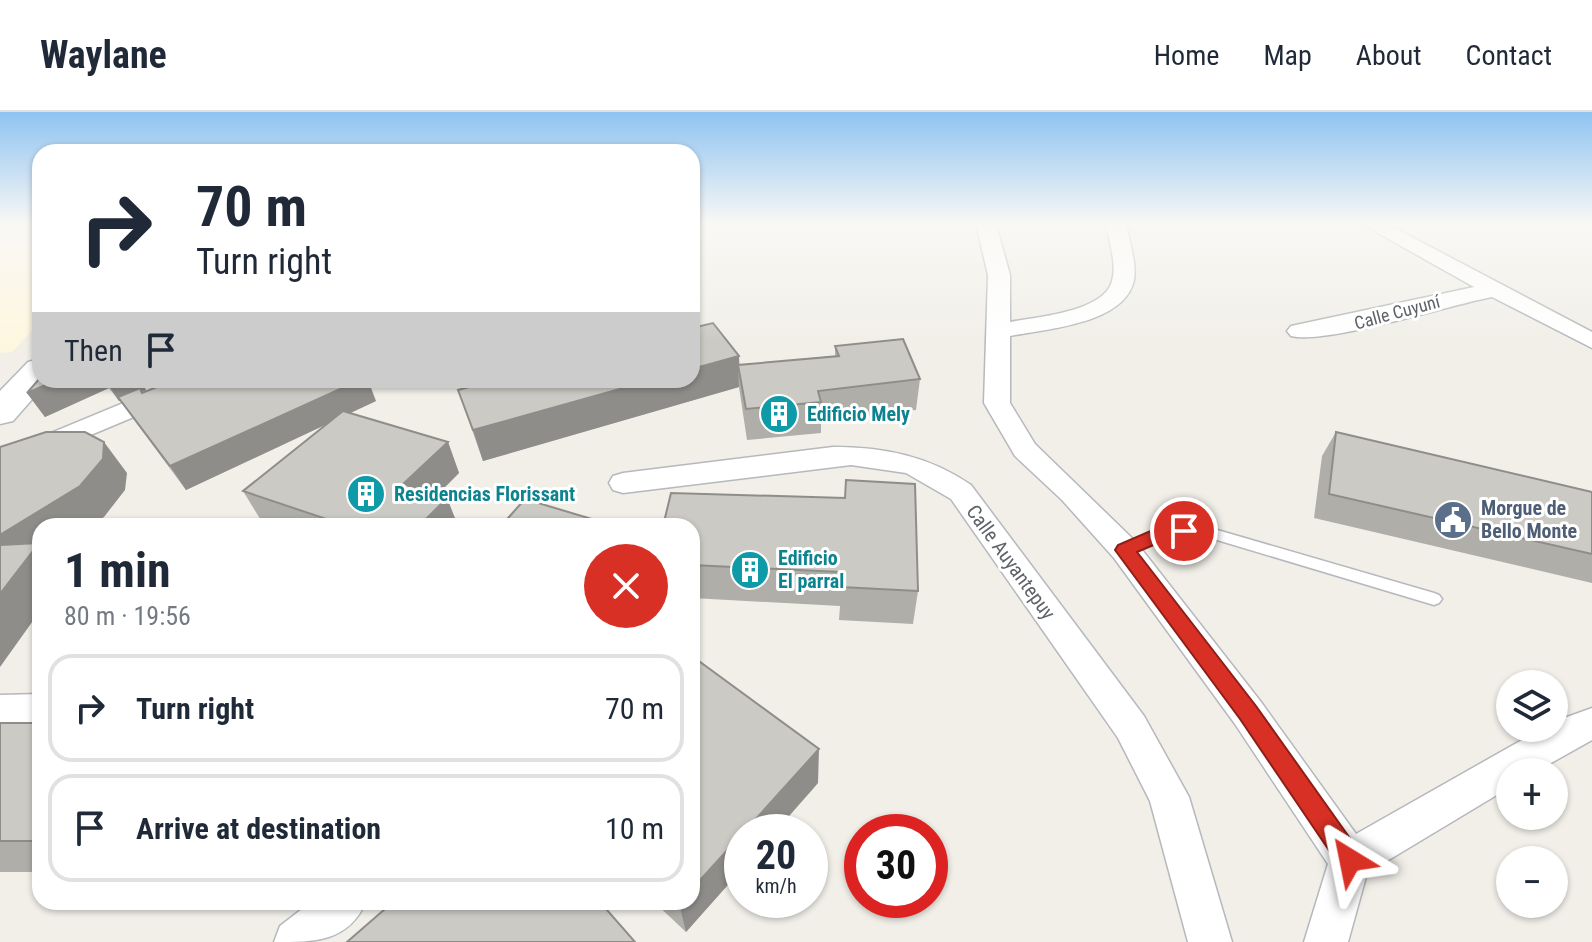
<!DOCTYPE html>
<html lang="en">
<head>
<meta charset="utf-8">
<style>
	:root { --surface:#fff; --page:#f6f6f7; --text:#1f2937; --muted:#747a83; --line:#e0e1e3 }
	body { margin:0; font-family:"Roboto Condensed",sans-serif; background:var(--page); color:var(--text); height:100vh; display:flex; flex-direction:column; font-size:30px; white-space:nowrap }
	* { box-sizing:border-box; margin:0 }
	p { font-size:26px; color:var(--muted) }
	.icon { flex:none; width:44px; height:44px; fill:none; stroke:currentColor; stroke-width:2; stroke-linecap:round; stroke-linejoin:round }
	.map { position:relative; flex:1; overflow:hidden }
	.side { position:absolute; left:32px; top:406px; width:668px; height:392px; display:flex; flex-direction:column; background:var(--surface); border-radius:24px; box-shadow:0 2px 6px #0004 }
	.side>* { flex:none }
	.banner { position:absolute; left:32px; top:32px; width:668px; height:244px; border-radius:24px; box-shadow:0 2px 6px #0004; background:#fff; color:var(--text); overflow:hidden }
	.fabs { position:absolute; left:1496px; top:558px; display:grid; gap:16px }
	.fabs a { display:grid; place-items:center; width:72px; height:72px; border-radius:50%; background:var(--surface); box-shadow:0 2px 6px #0004; font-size:40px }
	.speed { position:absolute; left:724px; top:702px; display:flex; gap:16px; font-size:40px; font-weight:700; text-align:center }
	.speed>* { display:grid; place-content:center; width:104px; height:104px; border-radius:50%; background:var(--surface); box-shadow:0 2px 6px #0004; line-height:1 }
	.speed small { font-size:20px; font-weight:400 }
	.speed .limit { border:12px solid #d22; background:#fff; color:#111 }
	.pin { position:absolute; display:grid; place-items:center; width:68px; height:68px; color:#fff; margin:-34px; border:4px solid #fff; border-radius:50%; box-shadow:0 2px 8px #0007 }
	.me { position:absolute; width:88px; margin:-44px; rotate:325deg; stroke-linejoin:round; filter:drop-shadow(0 0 6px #0008) }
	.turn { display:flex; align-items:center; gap:28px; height:168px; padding:0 32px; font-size:36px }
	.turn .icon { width:104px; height:104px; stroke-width:2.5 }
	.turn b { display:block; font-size:56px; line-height:68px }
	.then { display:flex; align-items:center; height:76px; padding:0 32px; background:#0003; gap:16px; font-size:30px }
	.round { display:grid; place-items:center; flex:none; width:84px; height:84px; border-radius:42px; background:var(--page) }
	.summary { display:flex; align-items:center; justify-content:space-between; height:136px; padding:0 32px }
	h1 { font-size:48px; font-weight:700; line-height:60px }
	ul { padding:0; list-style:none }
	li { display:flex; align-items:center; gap:24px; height:108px; margin:0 16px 12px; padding:0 16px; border:4px solid var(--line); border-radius:24px }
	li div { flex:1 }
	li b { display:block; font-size:30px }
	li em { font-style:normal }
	header { display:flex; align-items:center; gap:48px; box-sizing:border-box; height:112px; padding:0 40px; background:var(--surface); border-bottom:2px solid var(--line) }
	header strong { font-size:38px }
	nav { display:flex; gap:44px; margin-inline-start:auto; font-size:28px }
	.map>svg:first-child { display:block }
	.commercial { fill:#fef7e0 }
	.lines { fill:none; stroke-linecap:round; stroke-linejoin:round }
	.lane-casing { stroke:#b5b8bc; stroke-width:3 }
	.street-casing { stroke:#b5b8bc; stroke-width:3 }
	.secondary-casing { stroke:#b6babf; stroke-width:3 }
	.lane { fill:#fff; fill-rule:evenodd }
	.street { fill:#fff; fill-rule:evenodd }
	.secondary { fill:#fff; fill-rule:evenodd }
	.wall { fill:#afaea9 }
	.shaded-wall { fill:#8f8d8a }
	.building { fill:#cccac5; stroke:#8f8d8a; stroke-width:2 }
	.route { fill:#d93025; stroke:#8d1f18; stroke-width:2 }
	.labels { text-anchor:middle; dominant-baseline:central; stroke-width:6; stroke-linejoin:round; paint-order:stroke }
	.far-street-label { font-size:18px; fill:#5f6368; stroke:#fff }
	.culture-label { font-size:20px; font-weight:bold; fill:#0d838f; stroke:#fff; text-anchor:start }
	.service-label { font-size:20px; font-weight:bold; fill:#4e5e75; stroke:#fff; text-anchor:start }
	.street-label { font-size:20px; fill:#5f6368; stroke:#fff }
</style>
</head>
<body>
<header>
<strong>Waylane</strong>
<nav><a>Home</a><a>Map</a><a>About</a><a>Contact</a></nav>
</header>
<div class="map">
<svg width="1592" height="830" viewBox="0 0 1592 830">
	<rect width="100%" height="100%" fill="#f1efe8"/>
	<path class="commercial" d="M0 112H40V210L12 240 0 241Z"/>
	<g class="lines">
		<g class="lane-casing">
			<path id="lane" d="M1207 415 1434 481 1439 483 1442 487 1439 491 1434 493 1207 425 1161 428 1125 443 1118 438 1120 434 1159 418Z"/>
		</g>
		<g class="street-casing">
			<g id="street">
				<path d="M976 112H996L1010 163V210C1036 205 1104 200 1112 169 1117 152 1109 129 1106 112H1126C1129 129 1137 150 1134 168 1125 212 1046 217 1010 224V291L1035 332 1136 430 1261 590 1356 722 1543 616H1554L1556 609 1592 596V628L1535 660H1510V675L1367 761 1348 830H1304L1328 752 1235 612 1114 446 1062 388 1015 344 984 291 988 163Z"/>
				<path d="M1362 112H1387L1592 220V236L1492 185C1449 193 1326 233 1291 224L1287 219 1291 214 1474 175Z"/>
				<path d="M179 268H213L210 273 0 361V342Z"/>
				<path d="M833 335C884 335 929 344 971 373L1144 604 1189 685 1232 830H1188L1150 689 1118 626 951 387 906 361 851 353 623 381 613 378 609 371 613 364 623 361Z"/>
				<path d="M40 582V612L0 613V583Z"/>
				<path d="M311 790H366C348 830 315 830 274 830L280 814Z"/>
			</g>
		</g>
		<g class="secondary-casing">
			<path id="secondary" d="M40 247V268H49L13 309 0 312V279L28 250Z"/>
		</g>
		<use href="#lane" class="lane"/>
		<use href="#street" class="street"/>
		<use href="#secondary" class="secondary"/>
	</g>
	<g class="wall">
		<path d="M835 234 920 267 916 298 821 310V321L747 328 739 275 483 349 458 278 739 244V253L835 244Z"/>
		<path d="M40 268H141L146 278 142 280 143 281 376 289 350 301 448 330 459 361 437 383 447 386 458 414H272L262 410 243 379 327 312 186 378 134 308 120 289H119L109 276 45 305 27 281Z"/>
		<path d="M1336 320 1592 380V471L1314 406 1322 344Z"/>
		<path d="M692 414 918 479 913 512 839 508 840 494 692 486Z"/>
		<rect x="0" y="611" width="40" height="149"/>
		<path d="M818 671 686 820 654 790H692Z"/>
	</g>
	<g class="shaded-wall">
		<path d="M739 244 740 266 738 253 739 275 483 349 473 318 652 268H692V257Z"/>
		<path d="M57 268H104L109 276 45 305 27 281Z"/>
		<path d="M105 268H141L146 278 142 280 155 299 142 280 119 289Z"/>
		<path d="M360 268H368L376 289 186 378 170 354Z"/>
		<path d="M104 330 127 361 125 378 104 405 90 414H40V499L0 555V423Z"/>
		<path d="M448 330 459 361 416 404 403 372Z"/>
		<path d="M447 386 458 414H419Z"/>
		<path d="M819 637 818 671 775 720H744Z"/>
		<path d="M742 722V757L686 820 679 791 692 790V777Z"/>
	</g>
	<g class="building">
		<path d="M713 211 739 244 692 257V216Z"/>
		<path d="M903 227 920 267 818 279 821 290 746 297 738 253 839 244 835 234Z"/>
		<path d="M40 266V268H57L27 281Z"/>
		<path d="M174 268H360L170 354 118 285 140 276 142 281Z"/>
		<path d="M495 268H652L473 318 458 278Z"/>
		<path d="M343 299 448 330 403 372 447 386 419 414H347L243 379Z"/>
		<path d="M46 320H85L104 330 103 347 80 374 0 423V335Z"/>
		<path d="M1336 320 1592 380V442L1329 382Z"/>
		<path d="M846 368 915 372 918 479 841 475V460L692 453V414H663L671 381 845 386Z"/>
		<path d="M525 387 615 414H501Z"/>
		<path d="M39 431 0 482V433Z"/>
		<path d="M692 544 819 637 744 720H742V722L692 777Z"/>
		<rect x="0" y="611" width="40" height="118"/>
		<path d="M393 790H600L635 830H347Z"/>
	</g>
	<linearGradient id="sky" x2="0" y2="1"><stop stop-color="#8fc3f1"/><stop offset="0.49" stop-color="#f9f8f5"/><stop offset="1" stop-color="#f9f8f5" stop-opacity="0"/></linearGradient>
	<rect width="1592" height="228" fill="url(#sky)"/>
	<path class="route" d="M1184 412 1193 419 1190 423 1163 429 1137 440 1256 594 1359 739 1363 748 1359 756 1350 760 1341 756 1240 607 1115 438 1118 433 1153 418Z"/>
	<defs>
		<g id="building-disc" transform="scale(2)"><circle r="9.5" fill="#0f9aa8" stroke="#fff"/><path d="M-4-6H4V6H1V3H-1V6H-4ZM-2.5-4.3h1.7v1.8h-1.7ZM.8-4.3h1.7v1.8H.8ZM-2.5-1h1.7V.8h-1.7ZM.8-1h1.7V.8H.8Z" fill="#fff"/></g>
		<g id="civic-disc" transform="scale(2)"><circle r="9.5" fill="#5c6f8a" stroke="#fff"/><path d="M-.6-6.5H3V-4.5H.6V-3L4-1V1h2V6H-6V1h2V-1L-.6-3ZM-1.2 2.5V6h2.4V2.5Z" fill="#fff"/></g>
	</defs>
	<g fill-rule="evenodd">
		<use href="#building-disc" x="779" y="302"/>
		<use href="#building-disc" x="366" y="382"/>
		<use href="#civic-disc" x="1453" y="408"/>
		<use href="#building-disc" x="750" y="458"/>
	</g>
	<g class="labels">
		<g class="far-street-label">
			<text transform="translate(1397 200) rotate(-15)">Calle Cuyuní</text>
		</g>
		<g class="culture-label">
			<text x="807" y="302">Edificio Mely</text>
			<text x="394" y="382">Residencias Florissant</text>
			<text x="778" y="446">Edificio<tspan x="778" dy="23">El parral</tspan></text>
		</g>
		<g class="service-label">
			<text x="1481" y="396">Morgue de<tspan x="1481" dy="23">Bello Monte</tspan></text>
		</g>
		<g class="street-label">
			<text transform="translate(1011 450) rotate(54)">Calle Auyantepuy</text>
		</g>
	</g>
</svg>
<div class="fabs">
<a><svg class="icon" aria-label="layers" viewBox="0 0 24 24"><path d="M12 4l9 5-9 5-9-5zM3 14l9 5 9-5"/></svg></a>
<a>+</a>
<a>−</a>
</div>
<div class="speed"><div>20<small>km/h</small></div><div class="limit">30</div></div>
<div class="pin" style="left:1184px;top:419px;background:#d93025"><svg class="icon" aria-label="arrive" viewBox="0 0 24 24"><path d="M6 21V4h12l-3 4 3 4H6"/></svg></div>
<svg class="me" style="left:1350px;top:748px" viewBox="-20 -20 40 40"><path d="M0-17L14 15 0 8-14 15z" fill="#d93025" stroke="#fff" stroke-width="4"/></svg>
<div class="banner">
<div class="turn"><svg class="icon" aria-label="right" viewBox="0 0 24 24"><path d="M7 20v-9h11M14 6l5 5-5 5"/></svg><div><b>70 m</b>Turn right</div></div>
<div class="then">Then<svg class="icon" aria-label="arrive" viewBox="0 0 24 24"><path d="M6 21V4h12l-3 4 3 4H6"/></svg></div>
</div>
<section class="side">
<div class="summary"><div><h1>1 min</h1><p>80 m · 19:56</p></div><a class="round" style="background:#d93025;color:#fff"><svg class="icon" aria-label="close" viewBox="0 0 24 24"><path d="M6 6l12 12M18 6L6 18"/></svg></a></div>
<ul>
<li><svg class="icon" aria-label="right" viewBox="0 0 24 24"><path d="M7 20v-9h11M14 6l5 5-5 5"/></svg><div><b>Turn right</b></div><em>70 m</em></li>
<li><svg class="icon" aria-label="arrive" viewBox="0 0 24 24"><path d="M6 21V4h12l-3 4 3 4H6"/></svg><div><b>Arrive at destination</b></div><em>10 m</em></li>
</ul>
</section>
</div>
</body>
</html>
